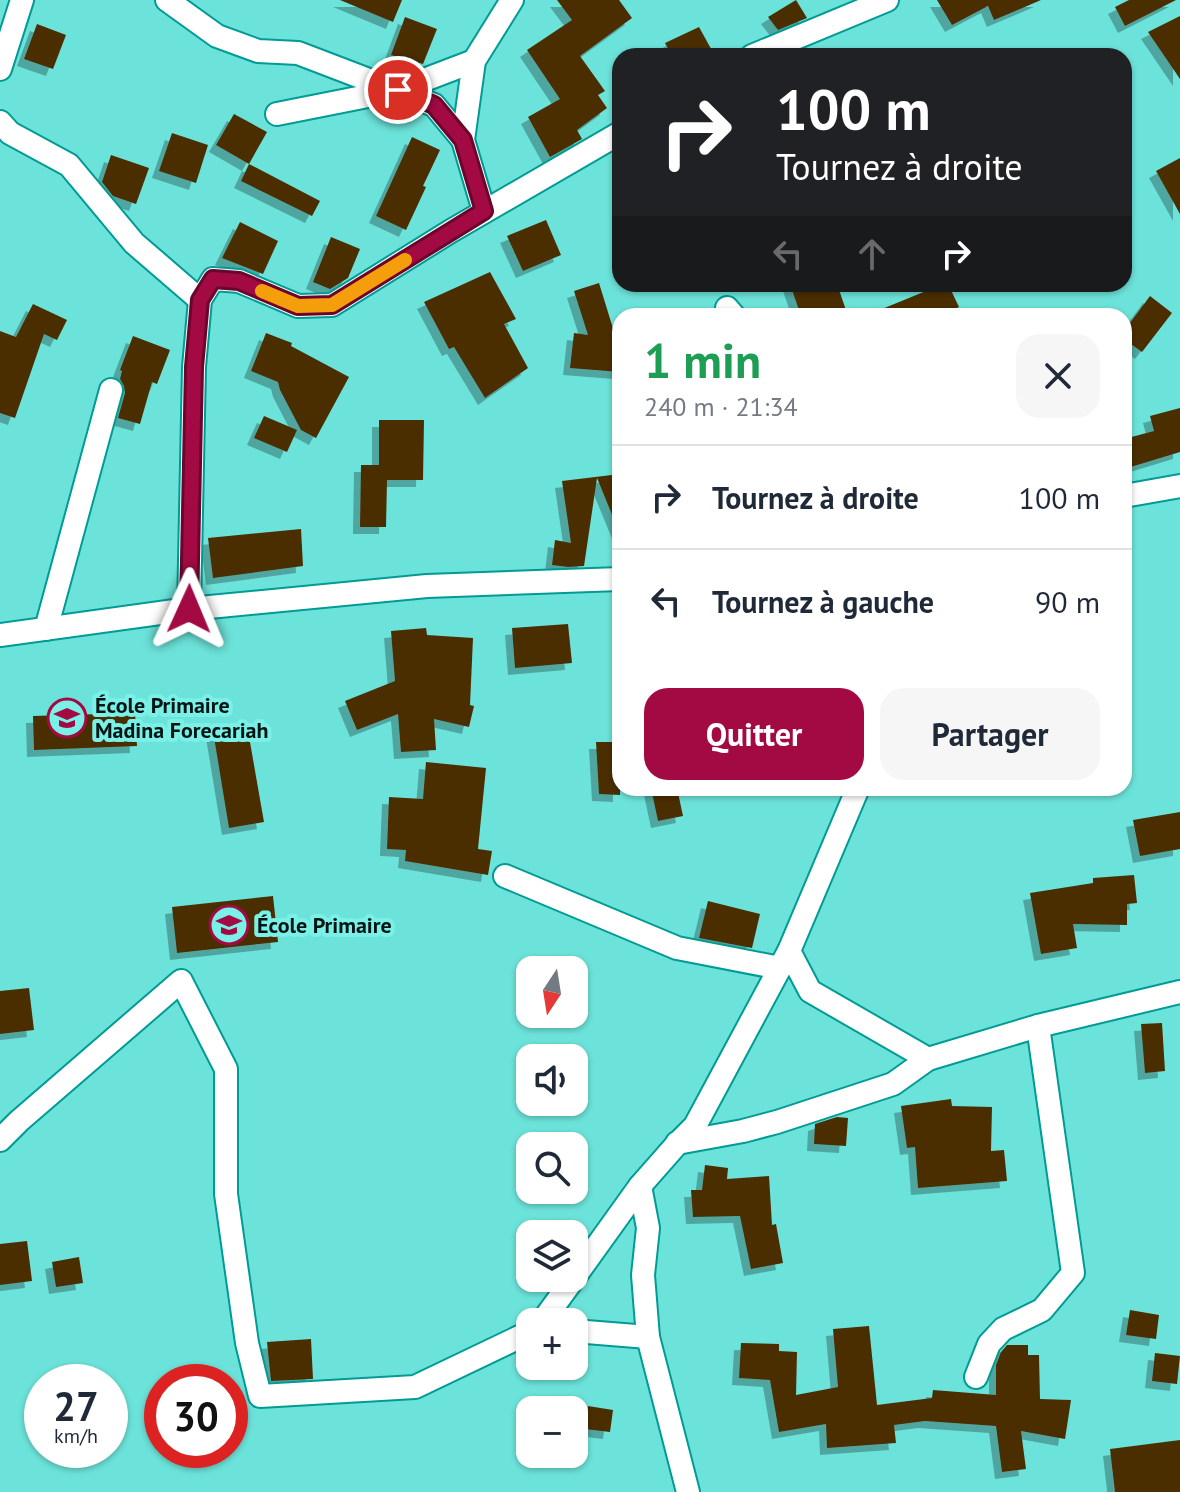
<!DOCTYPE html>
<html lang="fr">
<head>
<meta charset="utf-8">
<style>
	:root { --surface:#fff; --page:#f6f6f7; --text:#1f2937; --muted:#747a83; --line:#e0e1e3; --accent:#a30a44 }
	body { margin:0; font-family:"PT Sans",sans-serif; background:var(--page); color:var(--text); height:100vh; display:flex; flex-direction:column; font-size:30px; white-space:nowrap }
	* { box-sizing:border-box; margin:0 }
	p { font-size:26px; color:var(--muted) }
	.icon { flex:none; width:44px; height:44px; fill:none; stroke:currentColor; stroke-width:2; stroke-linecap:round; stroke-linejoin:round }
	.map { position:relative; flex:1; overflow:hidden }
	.details { position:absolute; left:612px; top:308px; width:520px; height:488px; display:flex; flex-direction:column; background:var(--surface); border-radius:24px; box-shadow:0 2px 6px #0004 }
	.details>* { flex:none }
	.guide { position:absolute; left:612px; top:48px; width:520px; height:244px; border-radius:24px; box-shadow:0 2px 6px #0004; background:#202124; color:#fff; overflow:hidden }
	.needle { width:52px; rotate:192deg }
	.buttons { position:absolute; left:516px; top:956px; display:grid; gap:16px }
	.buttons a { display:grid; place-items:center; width:72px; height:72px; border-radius:16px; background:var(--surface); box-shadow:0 2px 6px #0004; font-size:40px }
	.speed { position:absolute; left:24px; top:1364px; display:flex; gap:16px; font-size:40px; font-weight:700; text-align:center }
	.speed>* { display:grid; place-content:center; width:104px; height:104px; border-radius:50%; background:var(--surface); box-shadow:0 2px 6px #0004; line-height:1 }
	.speed small { font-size:20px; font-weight:400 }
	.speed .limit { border:12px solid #d22; background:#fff; color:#111 }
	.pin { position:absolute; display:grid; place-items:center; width:68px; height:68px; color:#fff; margin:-34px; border:4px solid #fff; border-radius:50%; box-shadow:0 2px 8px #0007 }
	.me { position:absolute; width:88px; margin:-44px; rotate:1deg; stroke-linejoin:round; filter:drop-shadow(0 0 6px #0008) }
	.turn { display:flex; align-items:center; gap:28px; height:168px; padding:0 32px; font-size:36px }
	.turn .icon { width:104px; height:104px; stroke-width:2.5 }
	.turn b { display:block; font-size:56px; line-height:68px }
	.lanes { display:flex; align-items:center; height:76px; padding:0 32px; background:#0003; justify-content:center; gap:40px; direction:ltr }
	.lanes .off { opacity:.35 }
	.round { display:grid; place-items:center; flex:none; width:84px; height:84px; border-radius:24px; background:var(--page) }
	.overview { display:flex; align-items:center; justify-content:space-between; height:136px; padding:0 32px }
	h1 { font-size:48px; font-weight:700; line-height:60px; color:#1e9e55 }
	.action { display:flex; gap:16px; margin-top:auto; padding:16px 32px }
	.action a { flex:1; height:92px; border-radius:24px; background:var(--accent); color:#fff; font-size:32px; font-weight:700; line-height:92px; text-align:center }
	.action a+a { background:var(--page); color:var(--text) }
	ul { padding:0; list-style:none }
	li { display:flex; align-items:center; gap:24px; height:104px; padding:0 32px; border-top:2px solid var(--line) }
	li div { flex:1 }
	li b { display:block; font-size:30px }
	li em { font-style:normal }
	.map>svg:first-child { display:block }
	.building { fill:#4c2e03; filter:url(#shadow) }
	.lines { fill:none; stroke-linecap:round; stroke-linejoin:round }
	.minor-casing { stroke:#009b94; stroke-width:26 }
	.minor { stroke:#fff; stroke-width:22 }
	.route-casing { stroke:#6a062c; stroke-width:20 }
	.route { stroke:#a30a44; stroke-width:14 }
	.slow { stroke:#f59e0b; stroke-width:14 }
	.labels { text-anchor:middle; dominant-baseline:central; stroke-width:8; stroke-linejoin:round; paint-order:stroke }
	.poi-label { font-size:22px; font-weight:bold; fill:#001413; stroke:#7af0e7; text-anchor:start }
</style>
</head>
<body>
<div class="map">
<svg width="1180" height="1492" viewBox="0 0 1180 1492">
	<defs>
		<filter id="shadow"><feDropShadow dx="-7" dy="7" stdDeviation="0" flood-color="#0004"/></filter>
	</defs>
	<rect width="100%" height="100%" fill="#6ce3da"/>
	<g class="building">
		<path d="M340 0H402L393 22Z"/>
		<path d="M557 0H619L632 18 580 56 605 91 598 95 607 108 577 130 582 139 550 157 528 117 560 99 527 50 572 20Z"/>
		<path d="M796 0 807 18 778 30 768 17Z"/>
		<path d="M937 0H1041L994 20 988 6 952 25Z"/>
		<path d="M1129 0H1176L1125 26 1115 7Z"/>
		<path d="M1180 16V79L1148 32Z"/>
		<path d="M405 17 437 29 423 64 391 55Z"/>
		<path d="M37 24 66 35 53 69 24 59Z"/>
		<path d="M699 27 715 56H672L665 43Z"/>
		<path d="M234 114 267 132 249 164 216 145Z"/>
		<path d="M172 133 208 145 196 183 159 171Z"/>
		<path d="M412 137 440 150 423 186 426 187 406 230 376 216Z"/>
		<path d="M111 155 149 168 136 204 113 196 102 182Z"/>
		<path d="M1180 158V214L1156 171Z"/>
		<path d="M249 164 320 201 312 216 241 181Z"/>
		<path d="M546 220 561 255 523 271 507 236Z"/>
		<path d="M240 222 278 241 263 274 222 258Z"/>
		<path d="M331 237 360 249 348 278 330 289 313 282Z"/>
		<path d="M490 272 516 319 504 324 528 368 485 398 454 347 449 349 424 302Z"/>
		<path d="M599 283 620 351V372L570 368 574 333 588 335 574 291Z"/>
		<path d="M790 284H837L848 316H801Z"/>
		<path d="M943 284H948L959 307 940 316H865Z"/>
		<path d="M1150 296 1172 313 1142 352 1124 339V331Z"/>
		<path d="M33 304 67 320 57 340 44 334 15 418 0 413V331L16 337Z"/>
		<path d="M266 333 292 343 291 346 349 377 316 438 301 430 280 390 278 382 251 371Z"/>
		<path d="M133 336 170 350 157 384 152 382 140 424 118 418 125 393 124 386 120 379 122 371 120 370Z"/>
		<path d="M1180 408V452L1124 469V439L1154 431 1150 416Z"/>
		<path d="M264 416 297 430 287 452 254 438Z"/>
		<path d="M379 420H424L423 480H387L386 527H360L361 465H379Z"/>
		<path d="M620 474V534L597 478 584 566 568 567 552 565 555 540 571 543 562 481Z"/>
		<path d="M301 529 303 566 213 578 208 538Z"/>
		<path d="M568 624 572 663 515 668 512 628Z"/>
		<path d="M426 628 427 635 473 638 470 705 474 706 469 727 434 719 436 750 401 752 398 714 357 730 345 701 395 681 391 631Z"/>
		<path d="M135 713 137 746 34 750 33 716Z"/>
		<path d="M247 725 264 822 229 828 213 731Z"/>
		<path d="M596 742H620V795L599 794Z"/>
		<path d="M426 762 486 768 478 849 492 851 488 875 405 861 406 850 387 849 389 797 423 799Z"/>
		<path d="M651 788H677L683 816 658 821Z"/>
		<path d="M1180 812V849L1140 856 1133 820Z"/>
		<path d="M1134 875 1137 903 1127 904V925L1073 924 1077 948 1041 954 1030 893 1093 883V878Z"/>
		<path d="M273 896 278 942 177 953 172 907Z"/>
		<path d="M708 901 760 914 752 948 699 938Z"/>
		<path d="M29 988 34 1030 0 1034V991Z"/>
		<path d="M1162 1023 1165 1071 1145 1073 1141 1024Z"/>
		<path d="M951 1099 952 1106 992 1107 991 1151 1004 1150 1007 1181 918 1188 915 1147 907 1148 901 1106Z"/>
		<path d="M837 1117 848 1118 846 1146 814 1144 815 1124Z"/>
		<path d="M705 1165 728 1168 727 1179 769 1176 772 1225 776 1224 783 1263 751 1269 740 1216 693 1217 691 1190H702Z"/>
		<path d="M27 1241 32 1281 0 1285V1244Z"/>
		<path d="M79 1257 83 1283 56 1287 52 1262Z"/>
		<path d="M1130 1310 1159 1315 1156 1339 1126 1335Z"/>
		<path d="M869 1326 877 1405 932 1398 933 1390 996 1395V1365L1001 1352 1007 1345H1028V1355H1039L1040 1399 1071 1400 1065 1439 1021 1431 1026 1469 1002 1472 996 1426 925 1421 894 1425 896 1443 827 1448 826 1424 779 1432 770 1380 739 1378 741 1343 779 1344V1351L797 1352 796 1395 838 1387 833 1329Z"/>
		<path d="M311 1339 313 1379 271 1381 267 1342Z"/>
		<path d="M1155 1353 1180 1356 1177 1384 1152 1381Z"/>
		<path d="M588 1406 613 1410 610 1432 585 1429Z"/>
		<path d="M1180 1440V1492H1115L1110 1449Z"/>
	</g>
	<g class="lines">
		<g class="minor-casing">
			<g id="minor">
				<path d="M167 0 217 36 258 51 298 53 434 105 463 140"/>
				<path d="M752 56 887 0"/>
				<path d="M0 69 22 0"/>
				<path d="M277 114 398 90 474 61"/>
				<path d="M0 122 10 133 69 165 134 243 200 300"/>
				<path d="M484 211 463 140 474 61 512 0"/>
				<path d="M727 308 734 316"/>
				<path d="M1124 496 1180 486"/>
				<path d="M189 609 194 367 200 300 213 279 239 281 298 306 332 305 451 231 620 133"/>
				<path d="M46 629 111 390"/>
				<path d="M0 635 189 609 427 586 620 579"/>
				<path d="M858 788 789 951 810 991 928 1059 1038 1026 1180 992"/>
				<path d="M505 876 677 948 780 968"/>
				<path d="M0 1140 19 1121 181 981 226 1069V1194L247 1343 260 1396 415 1387 530 1332"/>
				<path d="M677 1143 743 1131 777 1122 893 1084 928 1059"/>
				<path d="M574 1278 640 1186"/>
				<path d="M542 1322 574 1278"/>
				<path d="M574 1331 648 1337"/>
				<path d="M976 1377 989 1344 1003 1329 1042 1310 1073 1273 1038 1026"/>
				<path d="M688 1492 648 1337 643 1275 648 1228 640 1186 677 1144 695 1126 789 951"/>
			</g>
		</g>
		<use href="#minor" class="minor"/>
	</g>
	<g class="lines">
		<g class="route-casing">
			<path id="route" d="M189 609 194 367 200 300 213 279 239 281 298 306 332 305 484 211 463 140 434 105 398 90"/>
		</g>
		<use href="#route" class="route"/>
		<path class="slow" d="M262 291 298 306 332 305 405 260"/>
	</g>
	<defs>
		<g id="school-ring" transform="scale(2)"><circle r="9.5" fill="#7af0e7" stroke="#a30a44" stroke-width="1.5"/><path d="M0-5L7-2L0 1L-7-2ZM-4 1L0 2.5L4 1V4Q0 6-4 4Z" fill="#a30a44"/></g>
	</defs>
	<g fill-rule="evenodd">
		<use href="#school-ring" x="67" y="718"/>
		<use href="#school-ring" x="229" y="925"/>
	</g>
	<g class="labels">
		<g class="poi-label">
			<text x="95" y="705">École Primaire<tspan x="95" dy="25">Madina Forecariah</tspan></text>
			<text x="257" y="925">École Primaire</text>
		</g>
	</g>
</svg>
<div class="buttons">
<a><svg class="needle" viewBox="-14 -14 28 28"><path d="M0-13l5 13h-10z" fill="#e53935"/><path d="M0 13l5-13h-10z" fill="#747a83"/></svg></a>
<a><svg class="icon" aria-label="sound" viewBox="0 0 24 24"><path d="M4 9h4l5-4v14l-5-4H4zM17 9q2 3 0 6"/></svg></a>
<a><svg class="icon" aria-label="search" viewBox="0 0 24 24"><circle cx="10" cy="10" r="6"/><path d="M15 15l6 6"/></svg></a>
<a><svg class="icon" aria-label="layers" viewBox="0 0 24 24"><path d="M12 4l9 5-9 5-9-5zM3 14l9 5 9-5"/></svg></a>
<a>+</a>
<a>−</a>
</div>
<div class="speed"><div>27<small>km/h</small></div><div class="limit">30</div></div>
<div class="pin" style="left:398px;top:90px;background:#d93025"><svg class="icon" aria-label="arrive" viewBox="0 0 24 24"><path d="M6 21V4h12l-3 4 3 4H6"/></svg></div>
<svg class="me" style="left:189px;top:609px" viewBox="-20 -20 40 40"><path d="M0-17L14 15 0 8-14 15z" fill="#a30a44" stroke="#fff" stroke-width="4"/></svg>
<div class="guide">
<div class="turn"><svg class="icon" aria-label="right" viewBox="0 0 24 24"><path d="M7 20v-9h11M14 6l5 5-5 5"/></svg><div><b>100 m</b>Tournez à droite</div></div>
<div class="lanes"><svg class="icon off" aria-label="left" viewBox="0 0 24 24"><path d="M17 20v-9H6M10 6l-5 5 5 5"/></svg><svg class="icon off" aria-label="ahead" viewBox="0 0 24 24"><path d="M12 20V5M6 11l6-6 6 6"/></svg><svg class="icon" aria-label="right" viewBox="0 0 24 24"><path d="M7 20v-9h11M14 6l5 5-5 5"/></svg></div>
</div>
<section class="details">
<div class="overview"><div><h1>1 min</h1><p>240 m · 21:34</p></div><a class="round"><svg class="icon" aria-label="close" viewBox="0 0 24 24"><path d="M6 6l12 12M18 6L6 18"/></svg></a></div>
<ul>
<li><svg class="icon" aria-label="right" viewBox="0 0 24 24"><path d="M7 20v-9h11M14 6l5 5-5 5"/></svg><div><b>Tournez à droite</b></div><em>100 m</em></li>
<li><svg class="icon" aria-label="left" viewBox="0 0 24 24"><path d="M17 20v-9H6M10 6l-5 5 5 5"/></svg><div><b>Tournez à gauche</b></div><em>90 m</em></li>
</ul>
<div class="action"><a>Quitter</a><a>Partager</a></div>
</section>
</div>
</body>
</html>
